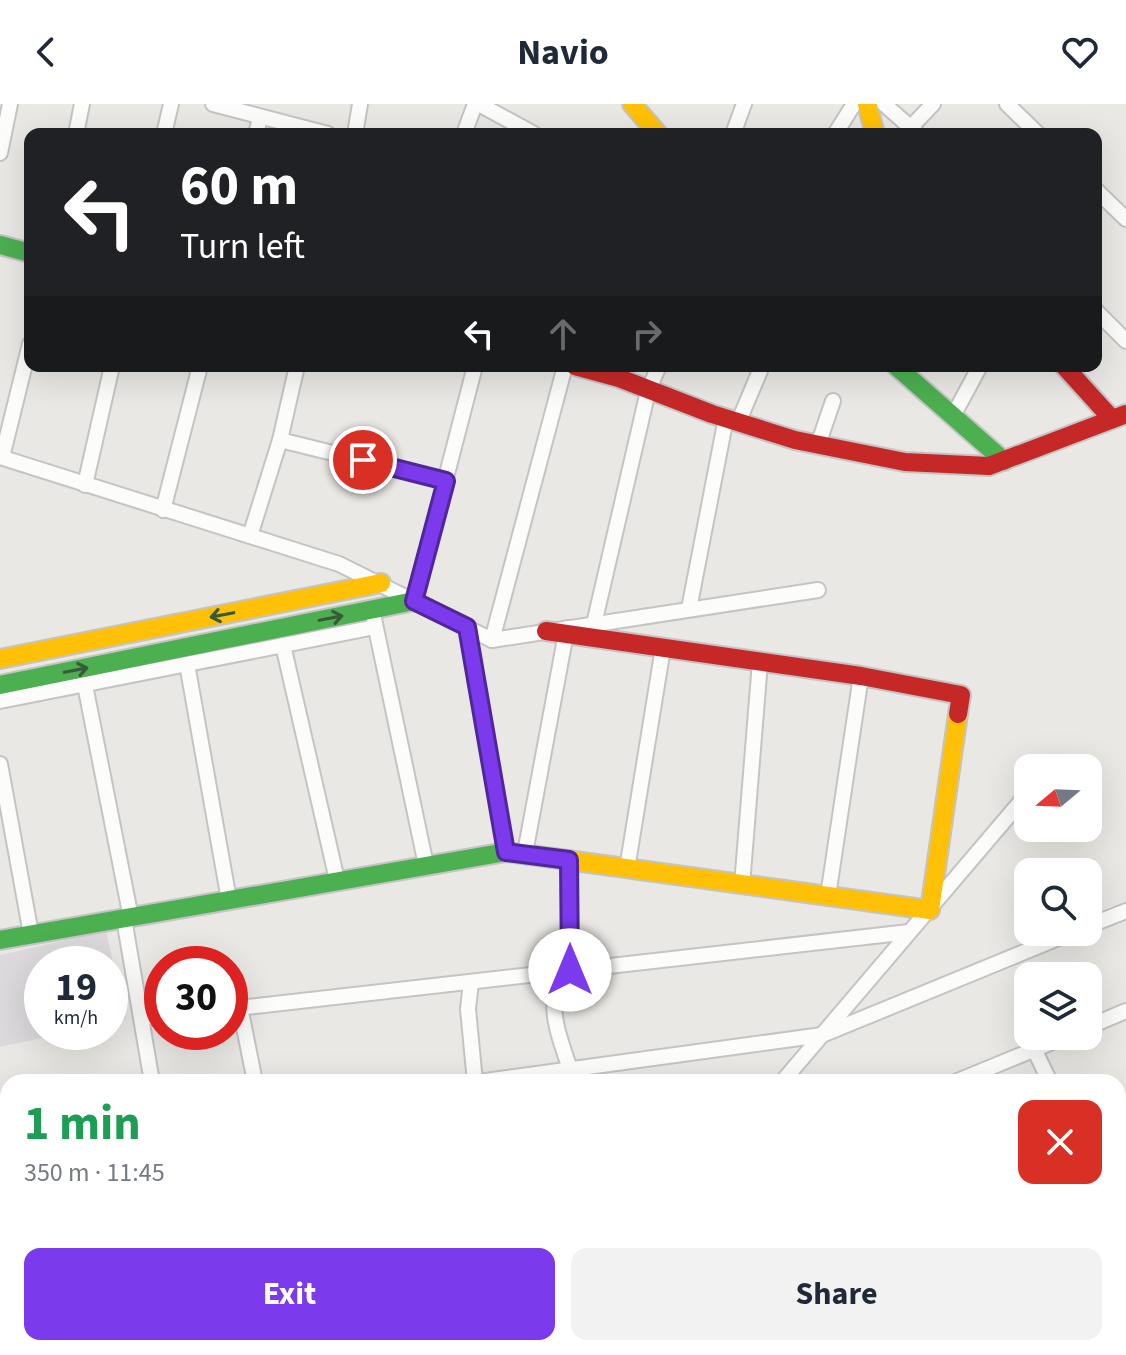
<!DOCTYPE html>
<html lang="en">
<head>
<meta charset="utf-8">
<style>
	:root { --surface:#fff; --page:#f2f2f3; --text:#1f2937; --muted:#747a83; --accent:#7c3aed }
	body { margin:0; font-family:"Source Sans 3",sans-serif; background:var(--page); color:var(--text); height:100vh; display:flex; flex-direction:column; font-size:30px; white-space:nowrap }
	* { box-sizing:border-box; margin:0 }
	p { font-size:26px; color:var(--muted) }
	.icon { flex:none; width:44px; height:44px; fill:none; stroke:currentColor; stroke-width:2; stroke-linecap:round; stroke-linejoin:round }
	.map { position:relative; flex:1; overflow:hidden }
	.drawer { position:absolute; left:0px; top:970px; width:1126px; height:282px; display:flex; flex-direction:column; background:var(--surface); border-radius:24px 24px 0 0; box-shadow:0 8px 32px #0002 }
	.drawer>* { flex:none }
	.guide { position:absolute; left:24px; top:24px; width:1078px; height:244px; border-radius:16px; box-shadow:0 8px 32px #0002; background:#202124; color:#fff; overflow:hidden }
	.needle { width:52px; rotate:251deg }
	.fabs { position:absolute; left:1014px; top:650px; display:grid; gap:16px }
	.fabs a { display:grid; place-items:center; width:88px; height:88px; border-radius:16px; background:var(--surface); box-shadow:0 8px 32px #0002; font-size:40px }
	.speed { position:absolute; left:24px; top:842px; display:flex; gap:16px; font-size:40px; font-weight:700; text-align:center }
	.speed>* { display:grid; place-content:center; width:104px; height:104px; border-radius:50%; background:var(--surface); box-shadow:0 8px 32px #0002; line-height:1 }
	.speed small { font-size:20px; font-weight:400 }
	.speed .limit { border:12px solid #d22; background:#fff; color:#111 }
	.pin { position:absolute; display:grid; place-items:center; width:68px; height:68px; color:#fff; margin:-34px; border:4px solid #fff; border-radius:50%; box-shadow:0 2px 8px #0007 }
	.me { position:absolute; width:88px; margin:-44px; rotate:0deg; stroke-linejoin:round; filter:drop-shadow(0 0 6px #0008) }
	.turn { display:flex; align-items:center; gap:28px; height:168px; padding:0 24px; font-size:36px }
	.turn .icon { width:104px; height:104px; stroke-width:2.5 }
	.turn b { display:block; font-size:56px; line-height:68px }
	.lanes { display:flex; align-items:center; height:76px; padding:0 24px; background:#0003; justify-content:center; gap:40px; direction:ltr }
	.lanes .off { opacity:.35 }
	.round { display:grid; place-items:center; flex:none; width:84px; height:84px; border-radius:16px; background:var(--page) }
	.summary { display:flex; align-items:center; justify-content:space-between; height:136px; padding:0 24px }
	h1 { font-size:48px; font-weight:700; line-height:60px; color:#1e9e55 }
	.primary-button { display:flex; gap:16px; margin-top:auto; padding:16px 24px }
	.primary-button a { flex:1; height:92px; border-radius:16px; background:var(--accent); color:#fff; font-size:32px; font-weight:700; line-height:92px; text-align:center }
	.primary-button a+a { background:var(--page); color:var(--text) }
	header { display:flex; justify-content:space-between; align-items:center; height:104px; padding:0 24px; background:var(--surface); font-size:36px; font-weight:700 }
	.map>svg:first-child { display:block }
	.industrial { fill:#dbd9db }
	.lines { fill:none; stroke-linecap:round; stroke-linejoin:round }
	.street-casing { stroke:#c4c4c4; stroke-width:18 }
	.fast-casing { stroke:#c4c4c4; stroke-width:22 }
	.slow-casing { stroke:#c4c4c4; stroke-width:22 }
	.jam-casing { stroke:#c4c4c4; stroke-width:22 }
	.street { stroke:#fcfcfb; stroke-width:14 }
	.fast { stroke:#4caf50; stroke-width:18 }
	.slow { stroke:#ffc107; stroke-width:18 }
	.jam { stroke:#c62828; stroke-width:18 }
	.oneway { stroke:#385a39 }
	.route-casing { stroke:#51269a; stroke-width:20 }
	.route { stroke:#7c3aed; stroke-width:14 }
</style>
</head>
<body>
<header><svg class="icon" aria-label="back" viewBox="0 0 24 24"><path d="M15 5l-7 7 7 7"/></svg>Navio<svg class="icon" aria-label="heart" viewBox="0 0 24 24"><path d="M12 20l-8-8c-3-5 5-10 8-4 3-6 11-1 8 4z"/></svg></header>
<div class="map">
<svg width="1126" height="1251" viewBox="0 0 1126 1251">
	<rect width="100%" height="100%" fill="#eae8e4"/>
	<path class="industrial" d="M106 827 126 915 110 919V860H42V928H68L0 943V851Z"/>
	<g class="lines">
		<g class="street-casing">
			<g id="street">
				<path d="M213 0 328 30"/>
				<path d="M479 0 534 30"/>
				<path d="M884 0 918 30"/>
				<path d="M1007 0 1038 30"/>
				<path d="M911 23 933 0"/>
				<path d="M76 30 82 0"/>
				<path d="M164 30 171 0"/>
				<path d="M256 30 260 14"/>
				<path d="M355 30 360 0"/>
				<path d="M464 30 475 0"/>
				<path d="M733 30 744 0"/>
				<path d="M835 30 854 0"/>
				<path d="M0 49 10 0"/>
				<path d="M1096 86 1126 115"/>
				<path d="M1096 207 1126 237"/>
				<path d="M953 312 980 262"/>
				<path d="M738 319 762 262"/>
				<path d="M280 336 446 377"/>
				<path d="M818 341 833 297"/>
				<path d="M0 353 339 460 492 536 818 486"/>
				<path d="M2 353 30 240"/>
				<path d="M85 381 112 262"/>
				<path d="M163 406 200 262"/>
				<path d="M250 432 280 336 297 262"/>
				<path d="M414 497 475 262"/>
				<path d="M689 505 726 314"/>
				<path d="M374 515 426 761"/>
				<path d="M594 520 648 287 659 262"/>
				<path d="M467 523 506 748"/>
				<path d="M492 536 565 262"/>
				<path d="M283 541 337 776"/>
				<path d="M187 560 229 796"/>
				<path d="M85 581 131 814"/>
				<path d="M0 597 375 523"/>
				<path d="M0 660 31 830"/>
				<path d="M1049 664 1053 659"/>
				<path d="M525 749 567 524"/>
				<path d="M569 756 570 866C564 875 557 885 555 895 551 914 564 947 570 965"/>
				<path d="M627 765 663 544"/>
				<path d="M742 781 760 558"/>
				<path d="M828 792 861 572"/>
				<path d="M124 815 152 978"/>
				<path d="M1088 822 1126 807"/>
				<path d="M471 878 468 905 475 978"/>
				<path d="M240 903 255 978"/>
				<path d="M230 905 909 828"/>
				<path d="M143 914 162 912"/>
				<path d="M1088 923 1126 907"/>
				<path d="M1034 945 1050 978"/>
				<path d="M478 978 822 931 1073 828"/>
				<path d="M782 978 1028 689"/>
				<path d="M955 978 1067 932"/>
				<path d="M1118 1022 1126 1018"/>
				<path d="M1118 1130 1126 1126"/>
				<path d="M390 1244 417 1251"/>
				<path d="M60 1251 62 1244"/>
				<path d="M166 1251 168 1244"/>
				<path d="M196 1251 198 1244"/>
				<path d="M223 1251 225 1244"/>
				<path d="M501 1251 503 1244"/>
				<path d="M667 1251 669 1244"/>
				<path d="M723 1251 729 1244"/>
				<path d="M1102 1251 1116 1244"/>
			</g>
		</g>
		<g class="fast-casing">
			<g id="fast">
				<path d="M0 141 30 149"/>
				<path d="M896 262 1004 357"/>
				<path d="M0 581 414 497"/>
				<path d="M0 836 506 748 553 754"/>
				<path d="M0 1009 8 1011"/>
				<path d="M871 1244 897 1251"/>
			</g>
		</g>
		<g class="slow-casing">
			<g id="slow">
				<path d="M632 0 658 30"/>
				<path d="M867 0 875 30"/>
				<path d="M0 555 381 479"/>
				<path d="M553 754 930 806 958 610"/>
				<path d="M0 1033 8 1035"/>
				<path d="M773 1244 798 1251"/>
			</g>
		</g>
		<g class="jam-casing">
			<g id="jam">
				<path d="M575 262 619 274 712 310 795 336 905 358 989 362 1126 310"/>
				<path d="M1064 262 1112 315"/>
				<path d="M546 527 861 572 961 591 958 610"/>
			</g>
		</g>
		<use href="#street" class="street"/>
		<use href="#fast" class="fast"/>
		<use href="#slow" class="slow"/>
		<use href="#jam" class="jam"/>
	</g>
	<defs><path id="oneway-shaft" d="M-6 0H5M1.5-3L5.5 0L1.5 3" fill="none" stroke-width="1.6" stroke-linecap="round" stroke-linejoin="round" transform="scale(2)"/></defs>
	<g class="oneway">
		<use href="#oneway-shaft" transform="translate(222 511) rotate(169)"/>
		<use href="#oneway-shaft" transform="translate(331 514) rotate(-11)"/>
		<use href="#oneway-shaft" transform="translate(76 566) rotate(-11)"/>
	</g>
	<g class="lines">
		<g class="route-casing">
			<path id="route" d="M363 356 446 377 414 497 467 523 506 748 569 756 570 866"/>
		</g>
		<use href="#route" class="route"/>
	</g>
</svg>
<div class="fabs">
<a><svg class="needle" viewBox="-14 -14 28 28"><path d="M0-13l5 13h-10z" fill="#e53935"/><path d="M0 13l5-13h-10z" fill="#747a83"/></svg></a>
<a><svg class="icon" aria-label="search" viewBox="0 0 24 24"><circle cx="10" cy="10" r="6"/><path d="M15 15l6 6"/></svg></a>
<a><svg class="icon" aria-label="layers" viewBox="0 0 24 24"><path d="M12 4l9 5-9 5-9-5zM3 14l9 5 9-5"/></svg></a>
</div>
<div class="speed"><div>19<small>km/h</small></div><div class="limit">30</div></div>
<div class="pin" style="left:363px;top:356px;background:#d93025"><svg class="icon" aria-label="arrive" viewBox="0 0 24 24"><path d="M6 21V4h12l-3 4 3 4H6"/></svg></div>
<svg class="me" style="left:570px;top:866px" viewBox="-20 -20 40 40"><circle r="19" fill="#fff"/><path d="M0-13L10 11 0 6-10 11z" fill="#7c3aed"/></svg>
<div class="guide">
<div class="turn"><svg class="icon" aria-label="left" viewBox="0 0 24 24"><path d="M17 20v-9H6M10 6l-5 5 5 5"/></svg><div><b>60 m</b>Turn left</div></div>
<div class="lanes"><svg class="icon" aria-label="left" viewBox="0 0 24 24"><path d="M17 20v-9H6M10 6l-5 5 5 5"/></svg><svg class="icon off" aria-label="ahead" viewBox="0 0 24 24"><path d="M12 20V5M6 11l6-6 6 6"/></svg><svg class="icon off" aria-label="right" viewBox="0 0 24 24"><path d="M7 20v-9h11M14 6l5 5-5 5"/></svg></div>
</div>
<section class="drawer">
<div class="summary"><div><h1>1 min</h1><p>350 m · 11:45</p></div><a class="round" style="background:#d93025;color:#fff"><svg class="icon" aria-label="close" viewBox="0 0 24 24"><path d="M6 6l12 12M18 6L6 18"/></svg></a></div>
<div class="primary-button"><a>Exit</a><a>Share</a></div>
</section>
</div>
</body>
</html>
